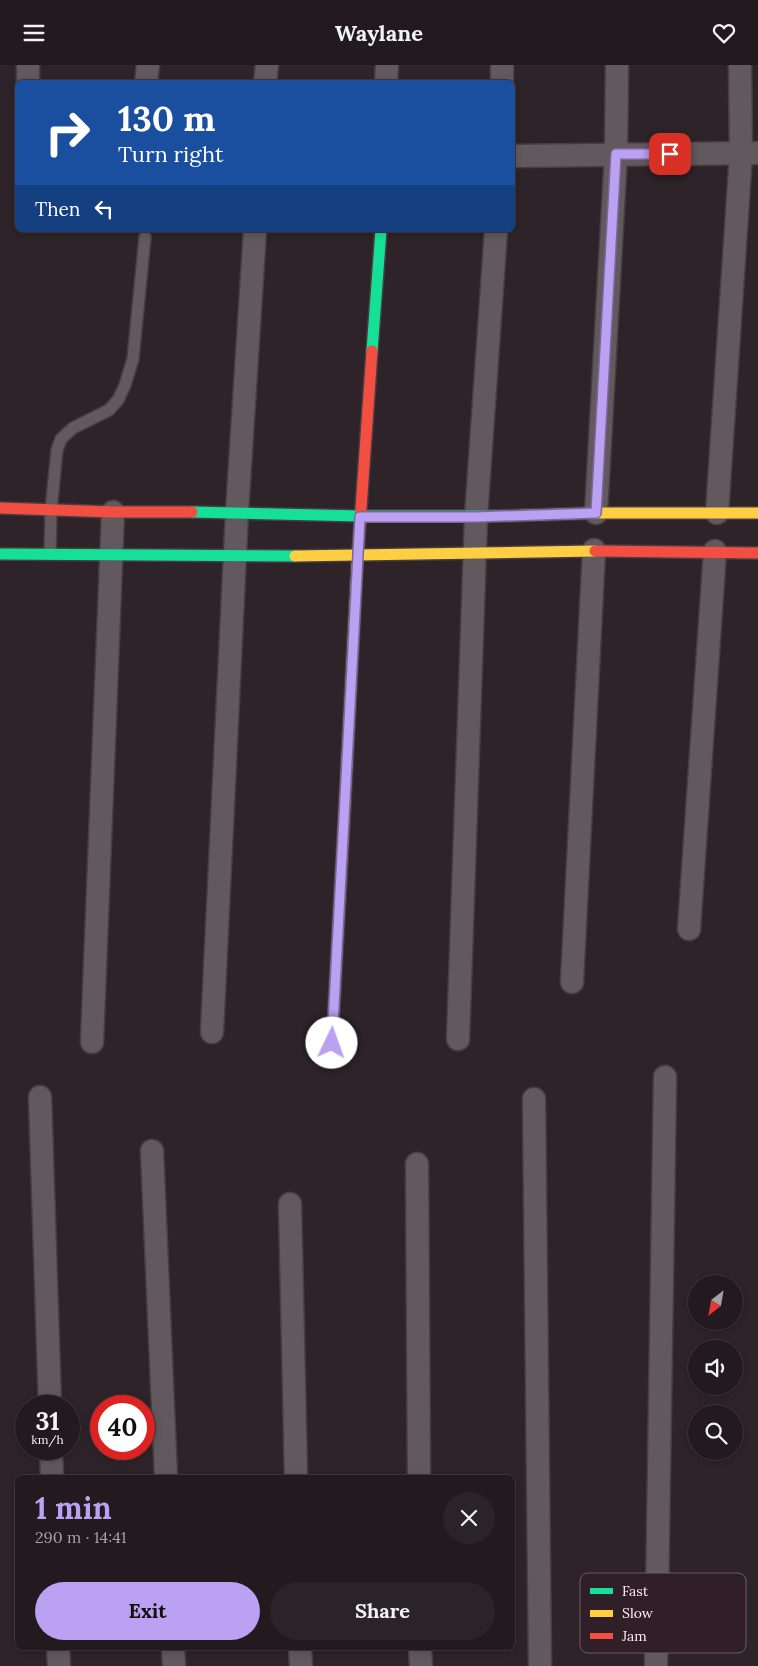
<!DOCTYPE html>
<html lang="en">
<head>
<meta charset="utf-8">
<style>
	:root { --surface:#221a1e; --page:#2a2327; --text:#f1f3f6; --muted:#a2a1a4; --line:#3f383c; --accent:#bca0f2 }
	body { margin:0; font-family:Lora,serif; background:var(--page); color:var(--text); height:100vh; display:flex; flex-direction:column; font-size:19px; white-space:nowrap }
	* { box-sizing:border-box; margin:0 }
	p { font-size:16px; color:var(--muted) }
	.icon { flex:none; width:28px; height:28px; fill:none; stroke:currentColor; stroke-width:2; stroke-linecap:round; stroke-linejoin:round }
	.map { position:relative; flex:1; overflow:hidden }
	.side { position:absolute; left:15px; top:1410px; width:500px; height:175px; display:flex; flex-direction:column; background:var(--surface); border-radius:8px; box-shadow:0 2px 8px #0003,0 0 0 1px var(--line) }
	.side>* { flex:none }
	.guide { position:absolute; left:15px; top:15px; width:500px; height:152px; border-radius:8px; box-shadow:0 2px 8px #0003,0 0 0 1px var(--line); background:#1a4fa0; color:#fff; overflow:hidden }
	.needle { width:32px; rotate:211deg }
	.controls { position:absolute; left:688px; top:1210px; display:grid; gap:10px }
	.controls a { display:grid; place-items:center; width:55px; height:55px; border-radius:50%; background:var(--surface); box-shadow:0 2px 8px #0003,0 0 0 1px var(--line); font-size:25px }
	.speed { position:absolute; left:15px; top:1330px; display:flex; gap:10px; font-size:25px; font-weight:700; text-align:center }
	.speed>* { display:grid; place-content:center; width:65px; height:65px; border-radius:50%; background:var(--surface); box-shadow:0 2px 8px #0003,0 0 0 1px var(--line); line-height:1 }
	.speed small { font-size:12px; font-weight:400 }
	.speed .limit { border:8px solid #d22; background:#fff; color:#111 }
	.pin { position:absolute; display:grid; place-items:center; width:42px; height:42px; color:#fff; margin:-21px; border-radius:10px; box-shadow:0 2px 8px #0006 }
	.me { position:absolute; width:55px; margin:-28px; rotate:3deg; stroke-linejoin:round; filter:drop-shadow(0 0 4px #0008) }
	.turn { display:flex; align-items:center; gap:18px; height:105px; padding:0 20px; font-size:22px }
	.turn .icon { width:65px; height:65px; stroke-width:2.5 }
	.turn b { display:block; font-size:35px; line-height:42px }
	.then { display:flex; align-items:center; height:48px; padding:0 20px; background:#0003; gap:10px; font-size:19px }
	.round { display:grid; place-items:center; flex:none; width:52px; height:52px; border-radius:26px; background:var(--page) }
	.head { display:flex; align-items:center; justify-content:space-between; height:85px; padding:0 20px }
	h1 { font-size:30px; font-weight:700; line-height:38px; color:var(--accent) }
	.button { display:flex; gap:10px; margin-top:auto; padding:10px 20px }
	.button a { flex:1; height:58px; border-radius:30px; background:var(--accent); color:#111; font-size:20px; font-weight:700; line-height:58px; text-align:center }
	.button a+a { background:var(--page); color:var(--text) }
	header { display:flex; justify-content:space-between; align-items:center; height:65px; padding:0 20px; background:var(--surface); font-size:22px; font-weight:700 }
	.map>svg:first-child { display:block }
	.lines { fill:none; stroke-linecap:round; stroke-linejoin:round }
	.lane-casing { stroke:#473e42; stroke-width:14 }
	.street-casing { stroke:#473e42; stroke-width:25 }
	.fast-casing { stroke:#473e42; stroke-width:14 }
	.slow-casing { stroke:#473e42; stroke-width:14 }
	.jam-casing { stroke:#473e42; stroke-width:14 }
	.lane { stroke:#61595d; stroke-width:11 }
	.street { stroke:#61595d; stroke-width:22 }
	.fast { stroke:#16e098; stroke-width:11 }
	.slow { stroke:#ffcf43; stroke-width:11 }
	.jam { stroke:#f24e42; stroke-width:11 }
	.route-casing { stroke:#7a689d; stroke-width:12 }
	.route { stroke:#bca0f2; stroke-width:9 }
	.key { fill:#311f27; stroke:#6e5d64; stroke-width:1 }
	.key-label { font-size:14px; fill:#fbedf3 }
</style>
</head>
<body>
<header><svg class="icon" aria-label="menu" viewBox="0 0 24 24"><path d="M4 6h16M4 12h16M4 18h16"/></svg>Waylane<svg class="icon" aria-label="heart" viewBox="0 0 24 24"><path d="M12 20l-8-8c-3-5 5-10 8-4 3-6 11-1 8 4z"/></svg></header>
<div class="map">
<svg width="758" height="1601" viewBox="0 0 758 1601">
	<rect width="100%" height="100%" fill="#2d2328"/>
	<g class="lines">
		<g class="lane-casing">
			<path id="lane" d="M50 489 51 445 57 385 61 374 73 363 109 345 118 335 125 320 133 294 145 172"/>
		</g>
		<g class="street-casing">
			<g id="street">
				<path d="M28 18V0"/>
				<path d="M146 18 148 0"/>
				<path d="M265 18 267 0"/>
				<path d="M386 18 387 0"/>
				<path d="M502 18V0"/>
				<path d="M512 91 758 88"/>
				<path d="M596 448 616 89 617 0"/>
				<path d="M717 448 741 89 740 0"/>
				<path d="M689 864 715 486"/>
				<path d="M572 917 594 485"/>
				<path d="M212 967 237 447 255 165"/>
				<path d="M458 974 476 452 496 165"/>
				<path d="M92 977 113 447"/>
				<path d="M40 1032 50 1341"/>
				<path d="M534 1034 540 1601"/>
				<path d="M152 1086 166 1412"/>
				<path d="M417 1099 419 1412"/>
				<path d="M290 1139 296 1412"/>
				<path d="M51 1384 52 1412"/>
				<path d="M58 1582 59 1601"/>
				<path d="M173 1582 174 1601"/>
				<path d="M300 1582 301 1601"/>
				<path d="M420 1582 421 1601"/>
				<path d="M656 1601 665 1012"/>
			</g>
		</g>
		<g class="fast-casing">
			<g id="fast">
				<path d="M372 286 381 165"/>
				<path d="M192 447 360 451H501"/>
				<path d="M0 489 295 491"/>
			</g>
		</g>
		<g class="slow-casing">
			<g id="slow">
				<path d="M501 451 596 448H758"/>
				<path d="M295 491 595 486"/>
				<path d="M344 756 357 501"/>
			</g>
		</g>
		<g class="jam-casing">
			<g id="jam">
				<path d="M0 443 113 447H192"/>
				<path d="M595 486 758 488"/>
				<path d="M357 501 372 286"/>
				<path d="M332 978 344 756"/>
			</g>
		</g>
		<use href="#lane" class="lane"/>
		<use href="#street" class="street"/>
		<use href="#fast" class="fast"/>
		<use href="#slow" class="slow"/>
		<use href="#jam" class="jam"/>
	</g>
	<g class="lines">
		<g class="route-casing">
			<path id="route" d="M332 978 360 452H476L596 448 616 89H670"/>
		</g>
		<use href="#route" class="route"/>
	</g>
	<rect x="580" y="1508" width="166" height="80" rx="8" class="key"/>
	<rect x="590" y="1523" width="23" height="6" fill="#16e098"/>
	<rect x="590" y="1545" width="23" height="7" fill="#ffcf43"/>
	<rect x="590" y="1568" width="23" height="6" fill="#f24e42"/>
	<g class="key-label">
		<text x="622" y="1531">Fast</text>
		<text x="622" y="1553">Slow</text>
		<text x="622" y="1576">Jam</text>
	</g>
</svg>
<div class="controls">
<a><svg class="needle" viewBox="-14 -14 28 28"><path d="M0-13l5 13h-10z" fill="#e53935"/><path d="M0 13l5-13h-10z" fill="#a2a1a4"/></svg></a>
<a><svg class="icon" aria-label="sound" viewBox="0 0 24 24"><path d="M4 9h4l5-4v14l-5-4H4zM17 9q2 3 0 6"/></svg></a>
<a><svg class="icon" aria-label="search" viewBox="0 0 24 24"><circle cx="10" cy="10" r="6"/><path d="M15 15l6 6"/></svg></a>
</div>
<div class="speed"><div>31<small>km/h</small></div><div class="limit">40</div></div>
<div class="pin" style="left:670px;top:89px;background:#d93025"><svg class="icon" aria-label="arrive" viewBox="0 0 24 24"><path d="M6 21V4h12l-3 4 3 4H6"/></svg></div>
<svg class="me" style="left:332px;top:978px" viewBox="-20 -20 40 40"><circle r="19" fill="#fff"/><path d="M0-13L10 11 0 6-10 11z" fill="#bca0f2"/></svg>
<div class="guide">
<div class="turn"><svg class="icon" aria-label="right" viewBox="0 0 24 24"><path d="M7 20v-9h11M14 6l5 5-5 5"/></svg><div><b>130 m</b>Turn right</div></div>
<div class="then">Then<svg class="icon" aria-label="left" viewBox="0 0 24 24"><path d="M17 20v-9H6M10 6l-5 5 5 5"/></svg></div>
</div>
<section class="side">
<div class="head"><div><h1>1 min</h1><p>290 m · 14:41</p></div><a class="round"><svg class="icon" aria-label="close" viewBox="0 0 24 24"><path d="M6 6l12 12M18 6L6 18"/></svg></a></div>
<div class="button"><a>Exit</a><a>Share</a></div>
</section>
</div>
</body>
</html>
